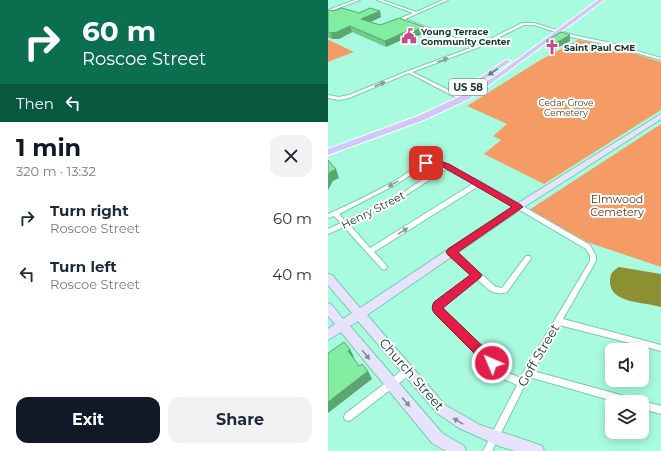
<!DOCTYPE html>
<html lang="en">
<head>
<meta charset="utf-8">
<style>
	:root { --surface:#fff; --page:#f2f2f3; --text:#1f2937; --muted:#747a83; --accent:#111827 }
	body { margin:0; font-family:Montserrat,sans-serif; background:var(--page); color:var(--text); height:100vh; display:flex; flex-direction:column; font-size:15px; white-space:nowrap }
	* { box-sizing:border-box; margin:0 }
	p { font-size:13px; color:var(--muted) }
	.icon { flex:none; width:22px; height:22px; fill:none; stroke:currentColor; stroke-width:2; stroke-linecap:round; stroke-linejoin:round }
	.map { position:relative; flex:1; overflow:hidden }
	.details { display:flex; flex-direction:column; background:var(--surface); width:328px }
	.details>* { flex:none }
	.banner { background:#0b6e4f; color:#fff; overflow:hidden }
	.controls { position:absolute; left:277px; top:343px; display:grid; gap:8px }
	.controls a { display:grid; place-items:center; width:44px; height:44px; border-radius:8px; background:var(--surface); box-shadow:0 2px 10px #0003; font-size:20px }
	.pin { position:absolute; display:grid; place-items:center; width:34px; height:34px; color:#fff; margin:-17px; border-radius:8px; box-shadow:0 2px 6px #0006 }
	.me { position:absolute; width:44px; margin:-22px; rotate:315deg; stroke-linejoin:round; filter:drop-shadow(0 0 3px #0008) }
	.turn { display:flex; align-items:center; gap:14px; height:84px; padding:0 16px; font-size:18px }
	.turn .icon { width:52px; height:52px; stroke-width:2.5 }
	.turn b { display:block; font-size:28px; line-height:34px }
	.then { display:flex; align-items:center; height:38px; padding:0 16px; background:#0003; gap:8px; font-size:15px }
	.round { display:grid; place-items:center; flex:none; width:42px; height:42px; border-radius:12px; background:var(--page) }
	.summary { display:flex; align-items:center; justify-content:space-between; height:68px; padding:0 16px }
	h1 { font-size:24px; font-weight:700; line-height:30px; color:var(--accent) }
	.button { display:flex; gap:8px; margin-top:auto; padding:8px 16px }
	.button a { flex:1; height:46px; border-radius:12px; background:var(--accent); color:#fff; font-size:16px; font-weight:700; line-height:46px; text-align:center }
	.button a+a { background:var(--page); color:var(--text) }
	ul { padding:0; list-style:none }
	li { display:flex; align-items:center; gap:12px; height:56px; padding:0 16px }
	li div { flex:1 }
	li b { display:block; font-size:15px }
	li em { font-style:normal }
	main { display:flex; flex:1; min-height:0 }
	.map>svg:first-child { display:block }
	.green { fill:#f59c66 }
	.water { fill:#8c9032 }
	.lines { fill:none; stroke-linecap:round; stroke-linejoin:round }
	.minor-casing { stroke:#79cab0; stroke-width:2 }
	.secondary-casing { stroke:#79cab0; stroke-width:2 }
	.primary-casing { stroke:#fff; stroke-width:2 }
	.minor { fill:#fff; fill-rule:evenodd }
	.secondary { fill:#e8e3fd; fill-rule:evenodd }
	.primary { fill:#d0c7fb; fill-rule:evenodd }
	.wall { fill:#70cb8a }
	.shaded-wall { fill:#5ba570 }
	.building { fill:#82eca0; stroke:#5ba570 }
	.oneway { fill:#8a9a96 }
	.oneway2 { fill:#697789 }
	.oneway3 { fill:#7e8c94 }
	.route { fill:#e11d48; stroke:#92132f }
	.labels { text-anchor:middle; dominant-baseline:central; stroke-width:4; stroke-linejoin:round; paint-order:stroke }
	.far-poi-label { font-size:9px; font-weight:bold; fill:#14362c; stroke:#fff; text-anchor:start }
	.far-park-label { font-size:9px; fill:#5f361d; stroke:#fff }
	.shield { fill:#fff; stroke:#5a726b; stroke-width:1 }
	.shield-label { font-size:10px; font-weight:bold; fill:#14362c }
	.park-label { font-size:11px; fill:#5f361d; stroke:#fff }
	.street-label { font-size:11px; fill:#14362c; stroke:#fff }
	.near-street-label { font-size:13px; fill:#14362c; stroke:#fff }
</style>
</head>
<body>
<main>
<section class="details">
<div class="banner">
<div class="turn"><svg class="icon" aria-label="right" viewBox="0 0 24 24"><path d="M7 20v-9h11M14 6l5 5-5 5"/></svg><div><b>60 m</b>Roscoe Street</div></div>
<div class="then">Then<svg class="icon" aria-label="left" viewBox="0 0 24 24"><path d="M17 20v-9H6M10 6l-5 5 5 5"/></svg></div>
</div>
<div class="summary"><div><h1>1 min</h1><p>320 m · 13:32</p></div><a class="round"><svg class="icon" aria-label="close" viewBox="0 0 24 24"><path d="M6 6l12 12M18 6L6 18"/></svg></a></div>
<ul>
<li><svg class="icon" aria-label="right" viewBox="0 0 24 24"><path d="M7 20v-9h11M14 6l5 5-5 5"/></svg><div><b>Turn right</b><p>Roscoe Street</p></div><em>60 m</em></li>
<li><svg class="icon" aria-label="left" viewBox="0 0 24 24"><path d="M17 20v-9H6M10 6l-5 5 5 5"/></svg><div><b>Turn left</b><p>Roscoe Street</p></div><em>40 m</em></li>
</ul>
<div class="button"><a>Exit</a><a>Share</a></div>
</section>
<div class="map">
<svg width="333" height="451" viewBox="0 0 333 451">
	<rect width="100%" height="100%" fill="#a9fbe0"/>
	<g class="green">
		<path d="M0 40H1L26 52 0 62Z"/>
		<path d="M250 40 282 46 333 62V110L216 184 156 154 173 140 165 136 179 124 139 106 214 59Z"/>
		<path d="M333 124V267L259 242 201 210Z"/>
	</g>
	<path class="water" d="M291 267 333 274V307C319 302 282 304 282 282 282 274 284 271 291 267Z"/>
	<g class="lines">
		<g class="minor-casing">
			<g id="minor">
				<path d="M27 0H32L0 12V10Z"/>
				<path d="M49 0H54L88 12 115 0H120L77 19 148 46 194 23H206L245 35 283 43 333 58V60L281 45 243 37 206 25H196L149 48 84 72 137 98V100H133L81 73 21 98 11 100 0 98V95L11 97 21 95 80 71 145 47 73 20V18L85 13Z"/>
				<path d="M102 160 120 165 121 166 153 182 262 245 268 256V261L235 319 333 345V351L231 325 205 371 304 398 307 399 308 402H289L201 377 164 451H155L189 385 171 377 106 311 105 305 111 299 144 275 121 254 120 252 121 250H125L168 287 174 288 198 256H202L203 258 202 260 179 292C165 297 159 288 149 279L113 306V308L177 371 192 378 262 261V256L258 249 151 186 46 252 58 265 59 267 58 269 56 270 54 269 16 227 0 234V229L13 223 6 216 0 218V214C23 204 45 193 67 181 79 174 89 164 102 160ZM100 164H102L113 167 76 192 17 221 11 214 67 185ZM118 169 146 183 42 248 21 224 80 194Z"/>
				<path d="M80 367 83 368 84 371 83 374 23 420 20 421 17 420 16 417 17 414 77 368Z"/>
				<path d="M314 401 333 406V414L314 409V402H311Z"/>
			</g>
		</g>
		<g class="secondary-casing">
			<path id="secondary" d="M333 114V119L193 209 39 315 117 405 152 425 209 444 214 446 216 451H187L171 446 131 428 109 413 30 321 22 326 114 433 136 446 138 451H118L104 443 13 332 0 340V329L7 324 0 316V303L4 305 15 319 24 313 0 285V274L4 275 32 308 187 205Z"/>
		</g>
		<g class="primary-casing">
			<g id="primary">
				<path d="M270 0H276L171 78 141 99 96 120 0 155V149L90 116 135 95 167 76Z"/>
				<path d="M178 60 183 61 139 91H135V89Z"/>
			</g>
		</g>
		<use href="#minor" class="minor"/>
		<use href="#secondary" class="secondary"/>
		<use href="#primary" class="primary"/>
	</g>
	<g class="wall">
		<path d="M0 11 31 13 52 11 53 17 42 22 52 25 96 33 81 40 78 38 58 47 24 32 11 39H4L0 38Z"/>
		<path d="M218 41H242L225 50 217 47Z"/>
	</g>
	<g class="shaded-wall">
		<path d="M52 11 53 17 34 26 33 19Z"/>
		<path d="M22 26 24 32 11 39H4L3 33Z"/>
		<path d="M96 27V33L81 40V33Z"/>
		<path d="M77 32 78 38 58 47 57 41Z"/>
		<path d="M242 35V41L225 50 226 44Z"/>
		<path d="M8 169 11 178 5 181 0 190V175L2 172Z"/>
		<path d="M22 349 26 357 23 359 20 351Z"/>
		<path d="M40 371 44 379 0 413V402Z"/>
	</g>
	<g class="building">
		<path d="M14 8 31 13 42 8 52 11 33 19 52 25 71 18 96 27 81 33 77 32 57 41 22 26 9 32 3 33 0 32V11L2 10 6 11Z"/>
		<path d="M233 32 242 35 226 44 218 41Z"/>
		<path d="M0 160 8 169 2 172 0 175Z"/>
		<path d="M16 342 22 349 20 351 31 366 34 364 40 371 0 402V353Z"/>
	</g>
	<defs><path id="oneway-solid" d="M-6-.8H1V-3.2L6.5 0L1 3.2V.8H-6Z"/></defs>
	<g class="oneway">
		<use href="#oneway-solid" transform="translate(115 60) rotate(-20)"/>
		<use href="#oneway-solid" transform="translate(52 84) rotate(-23)"/>
		<use href="#oneway-solid" transform="translate(65 184) rotate(151)"/>
		<use href="#oneway-solid" transform="translate(75 231) rotate(-32)"/>
	</g>
	<use class="oneway2" href="#oneway-solid" transform="translate(165 72) rotate(145)"/>
	<g class="oneway3">
		<use href="#oneway-solid" transform="translate(38 355) rotate(51)"/>
		<use href="#oneway-solid" transform="translate(78 402) rotate(49)"/>
		<use href="#oneway-solid" transform="translate(130 421) rotate(-149)"/>
	</g>
	<path class="route" d="M106 159 121 164 193 205 195 207 130 252 154 275 152 278 115 308 168 359 170 363 168 367 164 369 160 367 108 315C104 311 103 308 106 302L142 275 120 255 118 252 120 249 184 207 115 167 106 164 98 166 94 163 95 162Z"/>
	<defs>
		<g id="civic-bare" transform="scale(1.2)"><path d="M-.6-6.5H3V-4.5H.6V-3L4-1V1h2V6H-6V1h2V-1L-.6-3ZM-1.2 2.5V6h2.4V2.5Z" fill="#c9468b" stroke="#fff" stroke-width="2.5" paint-order="stroke"/></g>
		<g id="church-bare" transform="scale(1.2)"><path d="M-1.2-6h2.4v3.5h3.3v2.4h-3.3V6h-2.4V-.1h-3.3v-2.4h3.3Z" fill="#c9468b" stroke="#fff" stroke-width="2.5" paint-order="stroke"/></g>
	</defs>
	<g fill-rule="evenodd">
		<use href="#civic-bare" x="81" y="36"/>
		<use href="#church-bare" x="224" y="47"/>
	</g>
	<g class="labels">
		<g class="far-poi-label">
			<text x="93" y="31">Young Terrace<tspan x="93" dy="10">Community Center</tspan></text>
			<text x="236" y="47">Saint Paul CME</text>
		</g>
		<g class="far-park-label">
			<text x="238" y="102">Cedar Grove<tspan x="238" dy="10">Cemetery</tspan></text>
		</g>
		<rect class="shield" x="121" y="79" width="38" height="16" rx="3"/>
		<g class="shield-label">
			<text x="140" y="87">US 58</text>
		</g>
		<g class="park-label">
			<text x="289" y="199">Elmwood<tspan x="289" dy="13">Cemetery</tspan></text>
		</g>
		<g class="street-label">
			<text transform="translate(45 210) rotate(-27)">Henry Street</text>
		</g>
		<g class="near-street-label">
			<text transform="translate(210 355) rotate(-60)">Goff Street</text>
			<text transform="translate(84 374) rotate(49)">Church Street</text>
		</g>
	</g>
</svg>
<div class="controls">
<a><svg class="icon" aria-label="sound" viewBox="0 0 24 24"><path d="M4 9h4l5-4v14l-5-4H4zM17 9q2 3 0 6"/></svg></a>
<a><svg class="icon" aria-label="layers" viewBox="0 0 24 24"><path d="M12 4l9 5-9 5-9-5zM3 14l9 5 9-5"/></svg></a>
</div>
<div class="pin" style="left:98px;top:163px;background:#d93025"><svg class="icon" aria-label="arrive" viewBox="0 0 24 24"><path d="M6 21V4h12l-3 4 3 4H6"/></svg></div>
<svg class="me" style="left:164px;top:363px" viewBox="-20 -20 40 40"><circle r="17" fill="#e11d48" stroke="#fff" stroke-width="3"/><path d="M0-11L8 9 0 5-8 9z" fill="#fff"/></svg>
</div>
</main>
</body>
</html>
